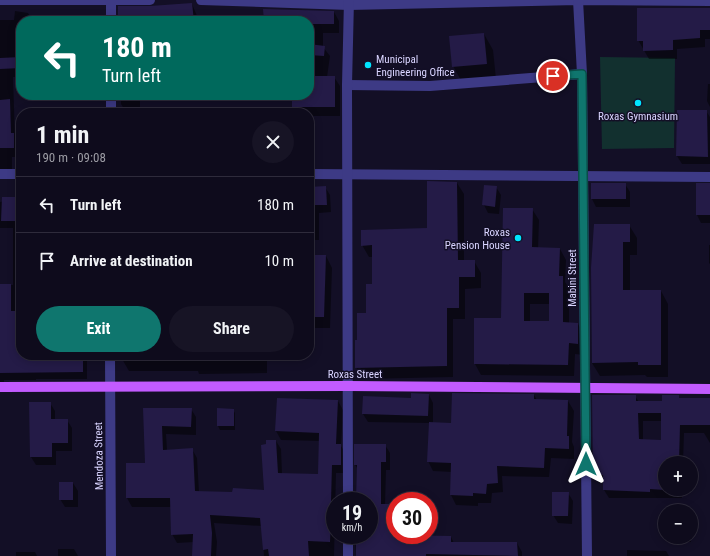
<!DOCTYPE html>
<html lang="en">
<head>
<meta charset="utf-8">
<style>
	:root { --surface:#0e0b1c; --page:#171425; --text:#f1f3f6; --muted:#9b9ba3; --line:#2e2b3b; --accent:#0f766e }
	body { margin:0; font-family:"Roboto Condensed",sans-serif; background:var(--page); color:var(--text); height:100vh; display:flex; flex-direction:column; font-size:15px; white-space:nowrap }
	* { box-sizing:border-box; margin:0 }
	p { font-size:13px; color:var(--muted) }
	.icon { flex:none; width:22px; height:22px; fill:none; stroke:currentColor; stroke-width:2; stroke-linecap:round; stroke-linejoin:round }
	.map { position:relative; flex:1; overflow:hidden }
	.details { position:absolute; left:16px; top:108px; width:298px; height:252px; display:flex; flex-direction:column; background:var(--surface); border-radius:16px; box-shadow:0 2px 10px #0003,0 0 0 1px var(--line) }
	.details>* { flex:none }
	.guide { position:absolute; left:16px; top:16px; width:298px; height:84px; border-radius:16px; box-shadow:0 2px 10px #0003,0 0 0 1px var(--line); background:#00695c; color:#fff; overflow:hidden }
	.buttons { position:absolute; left:658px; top:456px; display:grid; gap:8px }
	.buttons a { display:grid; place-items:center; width:40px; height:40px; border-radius:50%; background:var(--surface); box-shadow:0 2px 10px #0003,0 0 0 1px var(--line); font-size:20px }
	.speed { position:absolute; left:326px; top:492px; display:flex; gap:8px; font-size:20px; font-weight:700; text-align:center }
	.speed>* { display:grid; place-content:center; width:52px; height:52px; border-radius:50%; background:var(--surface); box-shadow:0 2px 10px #0003,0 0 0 1px var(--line); line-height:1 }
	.speed small { font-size:10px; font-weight:400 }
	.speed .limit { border:6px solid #d22; background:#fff; color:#111 }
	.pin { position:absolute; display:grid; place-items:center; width:34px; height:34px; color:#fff; margin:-17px; border:2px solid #fff; border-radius:50%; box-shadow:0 1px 4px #0007 }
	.me { position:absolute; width:44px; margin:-22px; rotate:0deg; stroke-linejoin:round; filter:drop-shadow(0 0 3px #0008) }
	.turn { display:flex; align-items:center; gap:14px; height:84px; padding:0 20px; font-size:18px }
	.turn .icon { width:52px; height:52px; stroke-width:2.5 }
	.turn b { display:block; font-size:28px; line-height:34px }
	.round { display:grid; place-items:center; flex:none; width:42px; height:42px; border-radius:21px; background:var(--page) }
	.head { display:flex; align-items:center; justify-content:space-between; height:68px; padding:0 20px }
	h1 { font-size:24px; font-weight:700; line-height:30px }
	.action { display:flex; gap:8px; margin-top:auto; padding:8px 20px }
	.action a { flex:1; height:46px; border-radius:24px; background:var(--accent); color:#fff; font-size:16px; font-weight:700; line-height:46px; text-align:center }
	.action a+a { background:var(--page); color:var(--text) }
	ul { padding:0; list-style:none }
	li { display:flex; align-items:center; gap:12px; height:56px; padding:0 20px; border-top:1px solid var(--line) }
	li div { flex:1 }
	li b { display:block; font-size:15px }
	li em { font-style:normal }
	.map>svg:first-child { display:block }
	.green { fill:#12302f }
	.shadow { fill:#0007; fill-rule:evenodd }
	.building { fill:#241b47; fill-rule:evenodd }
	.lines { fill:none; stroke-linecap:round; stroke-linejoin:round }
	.minor { stroke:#3d3a85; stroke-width:10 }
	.major { stroke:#c25bff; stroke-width:10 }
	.route-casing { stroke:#0a4d48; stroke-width:10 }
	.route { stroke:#0f766e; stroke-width:7 }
	.poi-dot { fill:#00e5ff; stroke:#130f26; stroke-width:1.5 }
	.labels { text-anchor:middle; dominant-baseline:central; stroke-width:3; stroke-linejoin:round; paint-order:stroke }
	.poi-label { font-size:11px; fill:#d9d4ff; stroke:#130f26; text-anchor:start }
	.street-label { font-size:11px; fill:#d9d4ff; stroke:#130f26 }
</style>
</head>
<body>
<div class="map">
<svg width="710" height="556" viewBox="0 0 710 556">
	<rect width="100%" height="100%" fill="#130f26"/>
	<path class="green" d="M600 57 675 58 674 148 602 149Z"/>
	<g class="shadow">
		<path d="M192 4 197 16H232L235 21H118V8H150Z"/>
		<path d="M710 8V39H705V47L677 49V59H649L638 40Z"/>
		<path d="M15 11 28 13 33 21H21V77H13L15 138 18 142V157H12V174H0V20H14Z"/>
		<path d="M334 12 339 21V33H323V47L330 56 327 77H334L340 86V116H309V113H296L292 107V95H309V21H265Z"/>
		<path d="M55 17H104L106 21H55Z"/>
		<path d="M484 34 493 50 496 79 462 82 453 66Z"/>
		<path d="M708 84H710V107L707 101Z"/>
		<path d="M121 95H140V112H126L121 104Z"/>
		<path d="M706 111 710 117V164H682L677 156Z"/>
		<path d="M457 183 464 194V261H474L481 273V288L465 289V319H453V377L362 379 356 367 358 341 367 314 373 285V257H369L362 245 428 229Z"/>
		<path d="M710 183V223H701L697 215Z"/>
		<path d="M625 184 630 192V207H596L592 199Z"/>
		<path d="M325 187 330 195 331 212 319 213V240H309V188Z"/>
		<path d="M496 187 501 195 499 214 488 213 484 205Z"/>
		<path d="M21 198V355H87V379H36V380H4V383L0 382V285H13V228H0V202Z"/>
		<path d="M532 209 539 220 538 249H560L566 260 565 282 569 288V323L578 324 584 335V355L575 354 574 376 481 375 475 364 502 319ZM530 304H550V322H530Z"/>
		<path d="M629 225 637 238V255H630V291H661L668 304V377H647L645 375 600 376 592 363V268Z"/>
		<path d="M709 245H710V264L709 263Z"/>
		<path d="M309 256H326L332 268 330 328H309Z"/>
		<path d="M122 355H267V373L199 374 198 371H129L122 359Z"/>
		<path d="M429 395 433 403V423L452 424 534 395 537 400 568 401 574 411 572 442 574 447V459L551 458 549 477 502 476 503 492 492 493 491 503H478V506L456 505 451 495 452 472 433 471 428 461 430 423 368 422 363 414Z"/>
		<path d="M635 396 639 402H663L678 396 679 399 710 398V443L704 433H684L683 463H665V489H682V498H609L604 490V483H599L594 474ZM643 421H662V441L643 440Z"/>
		<path d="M278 399 338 401 343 410 341 446 346 454V473H336L334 556H264L262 526 214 523 217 542 216 556H193L194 542 177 543 172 534V507H132L127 498V464H146L144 409H191L196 417V435L166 434 167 450 192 449 197 458 199 492 233 494 265 491 276 441 281 449 282 474 319 475 320 441 281 440 276 431Z"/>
		<path d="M50 403 55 411V420H67L72 428V451H56V465H36L31 457Z"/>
		<path d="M218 409 233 410 235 413V430H220L218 426Z"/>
		<path d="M355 445H385L390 453V470H386L385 505H395V535H429V514L431 517 430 537H451L454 543H517L522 552V556H356L355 535H369V501H357L358 469 355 465Z"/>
		<path d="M73 483 78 491V507H65L60 499Z"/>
		<path d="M568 493 573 501 572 524 558 523 553 515Z"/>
		<path d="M670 537H691V542H672Z"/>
		<path d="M58 549H74L78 556H58Z"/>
		<path d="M627 550 666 551 669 556H627Z"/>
		<path d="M16 552H35L37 556H16Z"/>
	</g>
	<g class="building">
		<path d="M192 3 194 21H118V6H150Z"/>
		<path d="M637 8H710V30H700V38L673 40V50L643 51V41H637Z"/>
		<path d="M263 9 334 11V24H309V21H264Z"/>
		<path d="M484 33 487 64 452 67 449 36Z"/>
		<path d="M309 44 325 46 324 56 309 55Z"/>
		<path d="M21 57V68L0 69V58Z"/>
		<path d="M309 76H335V107H292V95H309Z"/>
		<path d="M10 99 11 133H14V148H0V100Z"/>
		<path d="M677 110H707L708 157 676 156Z"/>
		<path d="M427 181 457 182 458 260H475V277H459V308H447V366L355 368V340H357V313H366V284H372V245L361 246V230L427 228Z"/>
		<rect x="591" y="183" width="35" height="16"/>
		<rect x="696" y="183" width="14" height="32"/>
		<path d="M484 185 497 186 495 207 482 205Z"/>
		<path d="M326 186 327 205H309V187Z"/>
		<path d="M2 197H21V221H1Z"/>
		<path d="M503 208H533L532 247 560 248 559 276H563V322L578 323V344L569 343 568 365 474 364V318H501ZM524 293H549V321H524Z"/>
		<path d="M594 224H630V242H623V290H661V365H638V362L592 363 591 268Z"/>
		<path d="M309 255H326L324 317H309Z"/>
		<path d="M0 284H11V311H21V355H32V358L83 359V372L0 373Z"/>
		<path d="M411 393 429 394 428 416 362 414 363 396 411 398Z"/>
		<path d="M452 393 534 394V399L568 400 567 436H569V449L545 448 544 468 497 466 498 483 487 484 486 494 473 493V496L450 495 451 463 427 462 429 422 451 423Z"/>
		<path d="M592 395H636V401H662V395H679V398H710V425H680L679 463H665V490L650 489V492L603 490V475H593ZM638 413H661V440L639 439Z"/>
		<path d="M277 398 338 400 336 444H341V465H332L331 502H335V521H331L330 542 308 541 309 556H269L268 549 263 550 260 518 210 515 212 533 211 556H192L193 534 171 535 170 498H126V463H145L143 408H192L191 427 162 426 163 450 193 448 195 491 232 492 233 488 264 490 261 445 266 444V440H276L278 473 318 474 319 433 275 431Z"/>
		<path d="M29 402H51V419H68V443H52V457H30Z"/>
		<path d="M217 408 234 409V426H217Z"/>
		<path d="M354 444H386V462H381V504H395V535L451 536V542H517L518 556 426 554V556H356V535H369V501H356L357 465H354Z"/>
		<rect x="59" y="482" width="14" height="18"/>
		<path d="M552 492H569L568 516H552Z"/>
	</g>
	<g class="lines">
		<g class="minor">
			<path d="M0 0H150"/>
			<path d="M201 0 349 5 578 0 710 1"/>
			<path d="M578 0 582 74 587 556"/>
			<path d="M111 21V0"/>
			<path d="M347 85 430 86 582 74"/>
			<path d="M111 113V95"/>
			<path d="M0 174H21"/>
			<path d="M309 174 710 177"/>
			<path d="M110 355 111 556"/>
			<path d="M348 501 347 85 349 0"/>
			<path d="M348 535V556"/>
		</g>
		<path class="major" d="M0 387 348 386 710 389"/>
	</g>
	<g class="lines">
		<g class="route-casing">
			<path id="route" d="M553 76 582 74 586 464"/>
		</g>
		<use href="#route" class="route"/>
	</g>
	<g class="poi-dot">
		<circle cx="368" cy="65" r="4"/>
		<circle cx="638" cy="103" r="4"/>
		<circle cx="518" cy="238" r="4"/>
	</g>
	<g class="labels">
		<g class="poi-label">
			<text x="376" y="59">Municipal<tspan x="376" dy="13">Engineering Office</tspan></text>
			<text x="638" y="116" text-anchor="middle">Roxas Gymnasium</text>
			<text x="510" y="232" text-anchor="end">Roxas<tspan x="510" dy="13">Pension House</tspan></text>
		</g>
		<g class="street-label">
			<text transform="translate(572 278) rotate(-90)">Mabini Street</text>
			<text x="355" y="374">Roxas Street</text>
			<text transform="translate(99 456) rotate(-91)">Mendoza Street</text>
		</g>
	</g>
</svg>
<div class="buttons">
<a>+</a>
<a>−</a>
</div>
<div class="speed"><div>19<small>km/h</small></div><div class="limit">30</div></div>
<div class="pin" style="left:553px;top:76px;background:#d93025"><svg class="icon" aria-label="arrive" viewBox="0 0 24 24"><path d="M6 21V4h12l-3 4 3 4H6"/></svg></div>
<svg class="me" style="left:586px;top:464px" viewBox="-20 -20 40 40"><path d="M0-17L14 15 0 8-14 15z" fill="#0f766e" stroke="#fff" stroke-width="4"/></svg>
<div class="guide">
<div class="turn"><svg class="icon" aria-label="left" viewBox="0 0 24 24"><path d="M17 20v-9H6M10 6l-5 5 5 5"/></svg><div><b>180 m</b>Turn left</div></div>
</div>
<section class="details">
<div class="head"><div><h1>1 min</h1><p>190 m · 09:08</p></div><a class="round"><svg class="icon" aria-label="close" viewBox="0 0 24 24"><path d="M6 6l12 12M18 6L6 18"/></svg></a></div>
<ul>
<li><svg class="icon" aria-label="left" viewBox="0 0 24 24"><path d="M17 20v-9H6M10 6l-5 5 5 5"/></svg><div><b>Turn left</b></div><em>180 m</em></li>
<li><svg class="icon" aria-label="arrive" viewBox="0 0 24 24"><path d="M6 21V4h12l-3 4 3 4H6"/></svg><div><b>Arrive at destination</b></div><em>10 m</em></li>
</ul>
<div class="action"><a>Exit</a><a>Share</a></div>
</section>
</div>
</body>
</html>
